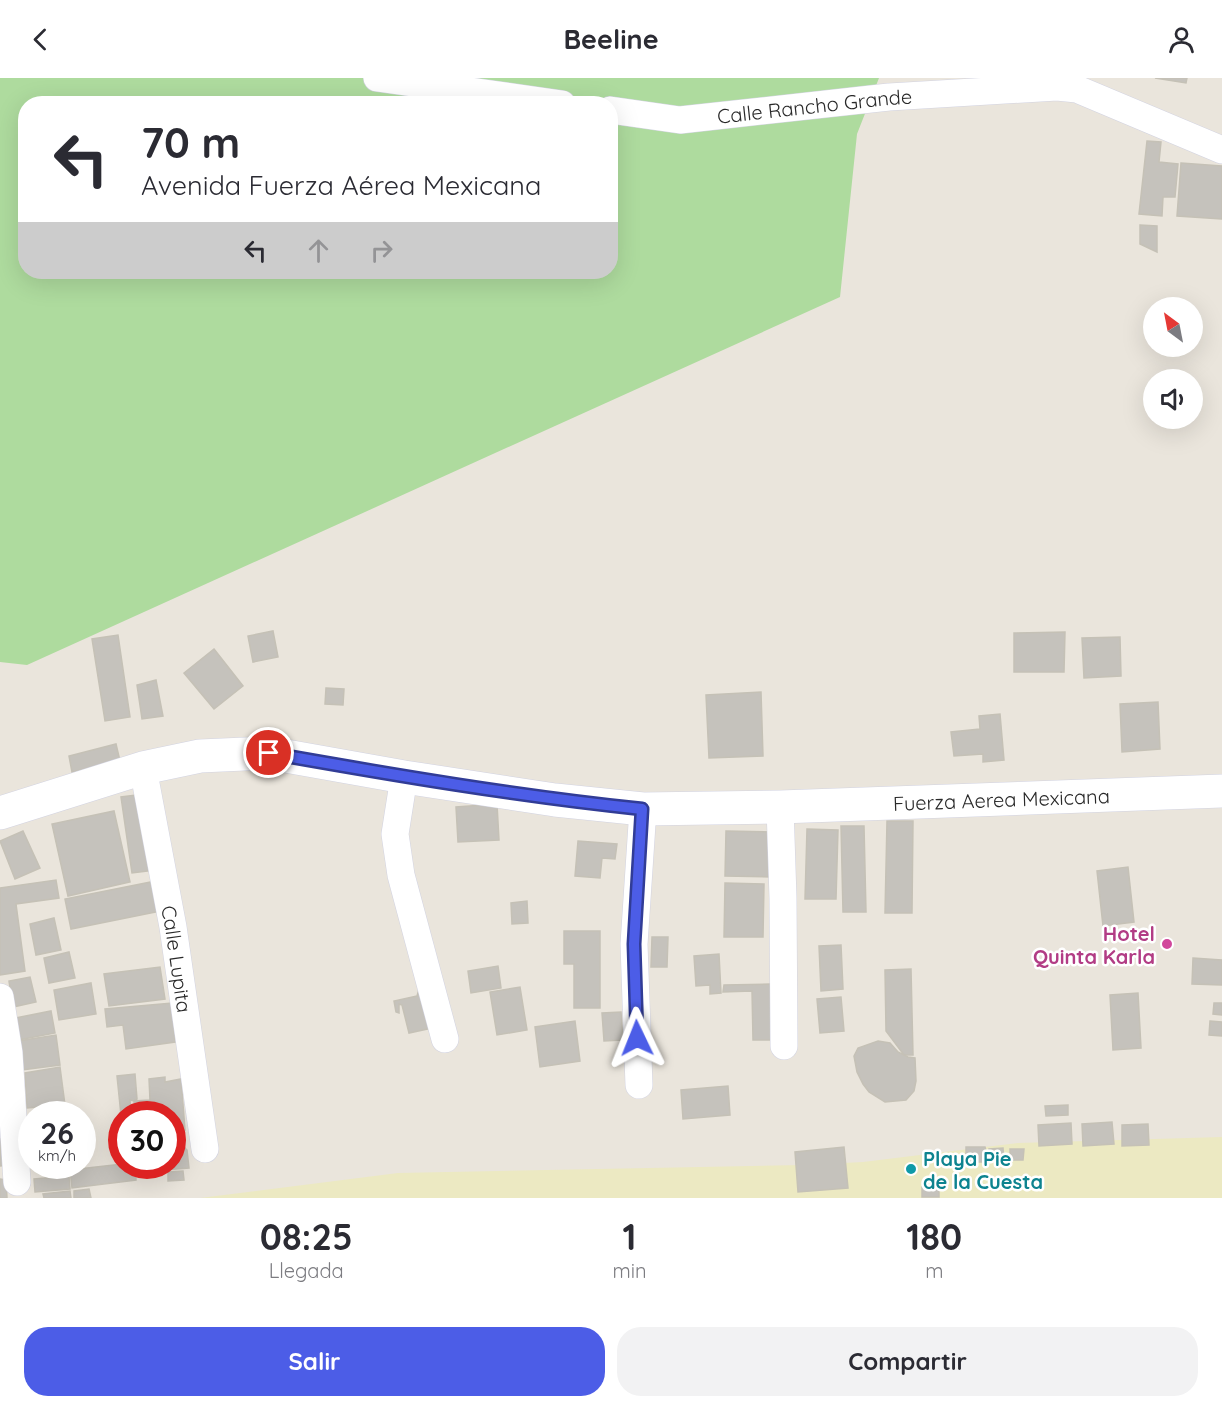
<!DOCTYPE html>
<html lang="es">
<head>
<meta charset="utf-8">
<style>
	:root { --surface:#fff; --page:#f2f2f3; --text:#2b2b33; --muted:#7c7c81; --accent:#4c5de7 }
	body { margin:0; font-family:Quicksand,sans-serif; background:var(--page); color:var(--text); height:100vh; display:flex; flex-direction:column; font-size:22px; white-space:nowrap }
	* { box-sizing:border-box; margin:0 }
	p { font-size:20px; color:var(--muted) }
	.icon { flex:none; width:33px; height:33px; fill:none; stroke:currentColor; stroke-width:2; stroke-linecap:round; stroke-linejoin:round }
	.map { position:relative; height:1120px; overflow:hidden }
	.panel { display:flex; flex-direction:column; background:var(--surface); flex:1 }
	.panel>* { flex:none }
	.hud { position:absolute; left:18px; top:18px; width:600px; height:183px; border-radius:24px; box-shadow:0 6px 24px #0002; background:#fff; color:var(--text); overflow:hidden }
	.needle { width:39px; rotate:328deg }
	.controls { position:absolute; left:1143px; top:219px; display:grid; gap:12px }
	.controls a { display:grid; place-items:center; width:60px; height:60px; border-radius:50%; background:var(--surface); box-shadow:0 6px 24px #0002; font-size:30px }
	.speed { position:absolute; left:18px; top:1023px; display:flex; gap:12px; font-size:30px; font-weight:700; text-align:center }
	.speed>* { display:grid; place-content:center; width:78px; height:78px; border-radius:50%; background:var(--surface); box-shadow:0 6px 24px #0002; line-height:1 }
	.speed small { font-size:15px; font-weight:400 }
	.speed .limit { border:9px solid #d22; background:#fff; color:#111 }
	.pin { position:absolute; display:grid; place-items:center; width:51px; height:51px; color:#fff; margin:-26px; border:3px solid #fff; border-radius:50%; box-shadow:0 2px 6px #0007 }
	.me { position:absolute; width:66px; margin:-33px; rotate:358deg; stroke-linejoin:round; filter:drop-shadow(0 0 4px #0008) }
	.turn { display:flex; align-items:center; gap:21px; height:126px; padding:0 24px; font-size:27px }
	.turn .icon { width:78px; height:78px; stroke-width:2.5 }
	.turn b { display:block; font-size:42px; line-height:51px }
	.lanes { display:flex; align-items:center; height:57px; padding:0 24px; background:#0003; justify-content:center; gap:30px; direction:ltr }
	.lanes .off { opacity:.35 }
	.eta { display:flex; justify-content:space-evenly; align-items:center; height:102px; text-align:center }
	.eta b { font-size:36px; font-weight:700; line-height:42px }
	.cta { display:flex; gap:12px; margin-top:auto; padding:12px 24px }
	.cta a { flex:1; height:69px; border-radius:24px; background:var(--accent); color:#fff; font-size:24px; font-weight:700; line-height:69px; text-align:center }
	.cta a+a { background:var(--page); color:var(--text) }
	header { display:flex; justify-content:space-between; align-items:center; height:78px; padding:0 24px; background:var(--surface); font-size:27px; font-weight:700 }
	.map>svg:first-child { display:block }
	.green { fill:#aedb9e; fill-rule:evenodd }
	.sand { fill:#ece9c2 }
	.building { fill:#c5c2bc; stroke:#c5c1b6; stroke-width:1.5 }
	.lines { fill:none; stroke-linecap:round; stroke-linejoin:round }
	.street-casing { stroke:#d2d3e1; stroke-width:28 }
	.secondary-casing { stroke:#d2d3e1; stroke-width:34 }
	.street { stroke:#fff; stroke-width:27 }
	.secondary { stroke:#fff; stroke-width:33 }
	.route-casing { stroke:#313c96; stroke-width:15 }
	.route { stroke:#4c5de7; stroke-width:10 }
	.hotel-dot { fill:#d1479c; stroke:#fff; stroke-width:2 }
	.culture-dot { fill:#0f9aa8; stroke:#fff; stroke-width:2 }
	.labels { text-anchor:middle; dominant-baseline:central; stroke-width:5; stroke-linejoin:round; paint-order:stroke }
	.street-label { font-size:20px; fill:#292929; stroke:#fff }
	.hotel-label { font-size:20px; font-weight:bold; fill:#b23c85; stroke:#fff; text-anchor:end }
	.culture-label { font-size:20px; font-weight:bold; fill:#0d838f; stroke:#fff; text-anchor:start }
</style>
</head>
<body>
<header><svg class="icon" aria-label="back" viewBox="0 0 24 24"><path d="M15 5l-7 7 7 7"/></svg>Beeline<svg class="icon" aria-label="person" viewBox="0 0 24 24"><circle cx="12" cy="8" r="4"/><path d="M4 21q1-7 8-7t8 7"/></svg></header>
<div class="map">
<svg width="1222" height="1120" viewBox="0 0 1222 1120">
	<rect width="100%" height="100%" fill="#eae5dc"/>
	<path class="green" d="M0 0H879L857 56 840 219 27 587 0 584ZM26 26H610V194H26Z"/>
	<path class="sand" d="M1222 1059V1120H200L398 1095 803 1087 863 1084 1018 1065Z"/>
	<g class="building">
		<path d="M1155 0H1187L1186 5Z"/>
		<path d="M1147 63 1161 64 1159 84 1178 86 1175 119H1163L1162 138 1139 136Z"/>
		<path d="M1181 85 1222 88V141L1177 138Z"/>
		<path d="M1140 147 1157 148V174L1140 166Z"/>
		<path d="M273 553 278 579 253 584 248 558Z"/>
		<path d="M1065 554 1064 594H1014V555Z"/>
		<path d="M118 557 130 639 105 643 92 561Z"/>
		<path d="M1120 559 1121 598 1084 600 1082 560Z"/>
		<path d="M214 571 243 608 214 631 184 595Z"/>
		<path d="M156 602 163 638 142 641 137 607Z"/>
		<path d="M326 610 344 611 343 627 325 626Z"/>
		<path d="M761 614 763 678 709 680 706 617Z"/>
		<path d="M1158 624 1160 671 1122 674 1120 626Z"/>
		<path d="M1000 636 1004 682 983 684V676L954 678 951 654 980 651 979 638Z"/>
		<path d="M116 666 120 683 72 694 69 678Z"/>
		<path d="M144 716 155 792 132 795 121 719Z"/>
		<path d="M497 726 499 762 458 764 456 729Z"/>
		<path d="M114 733 130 804 68 818 52 746Z"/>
		<path d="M887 743H913L912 835H885Z"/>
		<path d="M841 748H864L866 834H843Z"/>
		<path d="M807 751 838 752 836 821H805Z"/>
		<path d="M23 753 40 790 15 801 0 763Z"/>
		<path d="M726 753 772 754 771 799 725 798Z"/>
		<path d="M578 763 617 766 615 781 602 780 600 800 575 798Z"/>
		<path d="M1128 789 1134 844 1103 848 1097 793Z"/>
		<path d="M56 802 59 820 16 826 25 893 0 897V810Z"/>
		<path d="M156 803 161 833 71 851 65 821Z"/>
		<path d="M725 805 764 806 763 859H724Z"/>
		<path d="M527 823 528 845 512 846 511 825Z"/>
		<path d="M54 840 61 872 36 877 30 846Z"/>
		<path d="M564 853H600V930H574V886H564Z"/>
		<path d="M652 859H668L667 889H651Z"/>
		<path d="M841 867 843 911 821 913 819 868Z"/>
		<path d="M69 874 75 900 49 905 44 880Z"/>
		<path d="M719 876 721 915 710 916V907L696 908 694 878Z"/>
		<path d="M1193 880 1222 882V907L1192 906Z"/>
		<path d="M498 888 501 910 471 915 468 893Z"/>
		<path d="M160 889 165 921 109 928 104 896Z"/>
		<path d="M911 891 913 977H904L886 953 885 892Z"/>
		<path d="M30 899 36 924 13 929 9 903Z"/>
		<path d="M91 905 96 936 59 942 54 912Z"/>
		<path d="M770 906 771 962H753L752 913 723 914 724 907Z"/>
		<path d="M420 908 437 949 409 955 402 927 399 926V935L396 934 394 923 417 918Z"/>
		<path d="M520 909 527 952 497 957 490 914Z"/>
		<path d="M1138 915 1141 970 1113 972 1110 917Z"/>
		<path d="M841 919 844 953 820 955 817 921Z"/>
		<path d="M172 925 175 964 126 971 123 947 107 949 105 931Z"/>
		<path d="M1214 925H1222V937L1213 936Z"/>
		<path d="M51 933 55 955 18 962 15 940Z"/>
		<path d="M621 934 623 962 604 963 602 935Z"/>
		<path d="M575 943 580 983 540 989 535 949Z"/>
		<path d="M1210 943 1222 944V958L1209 957Z"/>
		<path d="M56 957 60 987 22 992 18 963Z"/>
		<path d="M878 963 890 965 898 974 908 979 915 980 916 1003 914 1013 906 1022 885 1024 869 1014 863 1006 857 994 854 978 858 970Z"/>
		<path d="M60 989 65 1027 27 1030 25 995Z"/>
		<path d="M135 996 137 1021 134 1023 130 1022 131 1036 121 1037 117 998Z"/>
		<path d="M165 999V1004L181 1001 185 1052 179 1053 182 1067 187 1072 189 1090 149 1093V1088H172V1036H135L134 1023 150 1022 149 1001Z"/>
		<path d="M728 1008 730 1037 683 1041 681 1012Z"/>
		<path d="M1068 1027V1037L1046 1038 1045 1028Z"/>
		<path d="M32 1037V1067L20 1068 19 1039Z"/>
		<path d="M1112 1044 1114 1066 1083 1068 1082 1046Z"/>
		<path d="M1071 1045 1072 1066 1039 1068 1038 1047Z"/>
		<path d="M1148 1046 1149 1067 1122 1068V1047Z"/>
		<path d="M6 1060 9 1087 0 1088V1061Z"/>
		<path d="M844 1069 848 1110 798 1114 795 1074Z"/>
		<path d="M966 1069H985L989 1084H966Z"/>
		<path d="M1003 1070 1004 1082 990 1083 989 1071Z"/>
		<path d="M1010 1071H1024L1023 1082H1010Z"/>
		<path d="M122 1086V1088H135L136 1102 72 1110 70 1092Z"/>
		<path d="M183 1093 184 1102 168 1103V1094Z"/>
		<path d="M69 1098 70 1111 35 1114 34 1101Z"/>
		<path d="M0 1101 6 1102 7 1120H0Z"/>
		<rect x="922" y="1109" width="17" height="10"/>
		<path d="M89 1111 91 1120H74V1113Z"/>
		<path d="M70 1113 71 1120H44L43 1116Z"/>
	</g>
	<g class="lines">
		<g class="street-casing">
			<g id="street">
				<path d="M377 0 562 26"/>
				<path id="s1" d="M610 32 680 42 889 19 1057 9 1077 11 1222 72"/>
				<path id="s2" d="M143 690 173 849 205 1071"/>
				<path d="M404 699 395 756 401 797 445 961"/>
				<path d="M780 729 783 820 784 968"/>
				<path d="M0 919 9 975 17 1104"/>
				<path d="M639 1007 634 866 643 731"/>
			</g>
		</g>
		<g class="secondary-casing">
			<g id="secondary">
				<path id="s3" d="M0 735 143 690 200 678 269 675 404 699 555 722 643 731 780 729 1222 713"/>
			</g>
		</g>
		<use href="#street" class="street"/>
		<use href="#secondary" class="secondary"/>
	</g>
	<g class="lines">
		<g class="route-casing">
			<path id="route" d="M269 675C393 697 517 718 642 731L634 866 637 960"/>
		</g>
		<use href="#route" class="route"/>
	</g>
	<circle class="hotel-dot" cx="1167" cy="866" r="6"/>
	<circle class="culture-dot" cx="911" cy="1091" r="6"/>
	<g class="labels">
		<g class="street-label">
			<text stroke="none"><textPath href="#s1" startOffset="206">Calle Rancho Grande</textPath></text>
			<text stroke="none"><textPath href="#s3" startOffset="1014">Fuerza Aerea Mexicana</textPath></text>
			<text stroke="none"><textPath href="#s2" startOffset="194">Calle Lupita</textPath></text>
		</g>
		<g class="hotel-label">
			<text x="1155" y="855">Hotel<tspan x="1155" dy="23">Quinta Karla</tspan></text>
		</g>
		<g class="culture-label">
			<text x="923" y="1080">Playa Pie<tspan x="923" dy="23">de la Cuesta</tspan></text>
		</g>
	</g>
</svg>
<div class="controls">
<a><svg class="needle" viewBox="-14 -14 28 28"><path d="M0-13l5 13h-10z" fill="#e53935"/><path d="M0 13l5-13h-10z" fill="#7c7c81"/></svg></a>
<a><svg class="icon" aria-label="sound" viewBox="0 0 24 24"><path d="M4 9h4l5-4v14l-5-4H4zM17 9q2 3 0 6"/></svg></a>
</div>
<div class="speed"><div>26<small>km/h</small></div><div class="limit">30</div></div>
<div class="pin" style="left:269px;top:675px;background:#d93025"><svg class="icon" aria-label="arrive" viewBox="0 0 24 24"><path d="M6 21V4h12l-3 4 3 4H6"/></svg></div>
<svg class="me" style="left:637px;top:960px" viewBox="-20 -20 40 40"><path d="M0-17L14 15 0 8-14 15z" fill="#4c5de7" stroke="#fff" stroke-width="4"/></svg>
<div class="hud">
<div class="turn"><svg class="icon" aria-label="left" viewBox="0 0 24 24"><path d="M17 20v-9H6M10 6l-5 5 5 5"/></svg><div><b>70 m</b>Avenida Fuerza Aérea Mexicana</div></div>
<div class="lanes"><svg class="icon" aria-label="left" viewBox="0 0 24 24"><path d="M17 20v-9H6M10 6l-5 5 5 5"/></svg><svg class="icon off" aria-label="ahead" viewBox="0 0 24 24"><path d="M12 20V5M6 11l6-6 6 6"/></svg><svg class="icon off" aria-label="right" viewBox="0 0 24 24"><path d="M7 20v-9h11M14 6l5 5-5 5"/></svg></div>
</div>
</div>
<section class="panel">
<div class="eta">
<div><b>08:25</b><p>Llegada</p></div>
<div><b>1</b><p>min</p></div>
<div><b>180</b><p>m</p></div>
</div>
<div class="cta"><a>Salir</a><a>Compartir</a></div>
</section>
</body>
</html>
